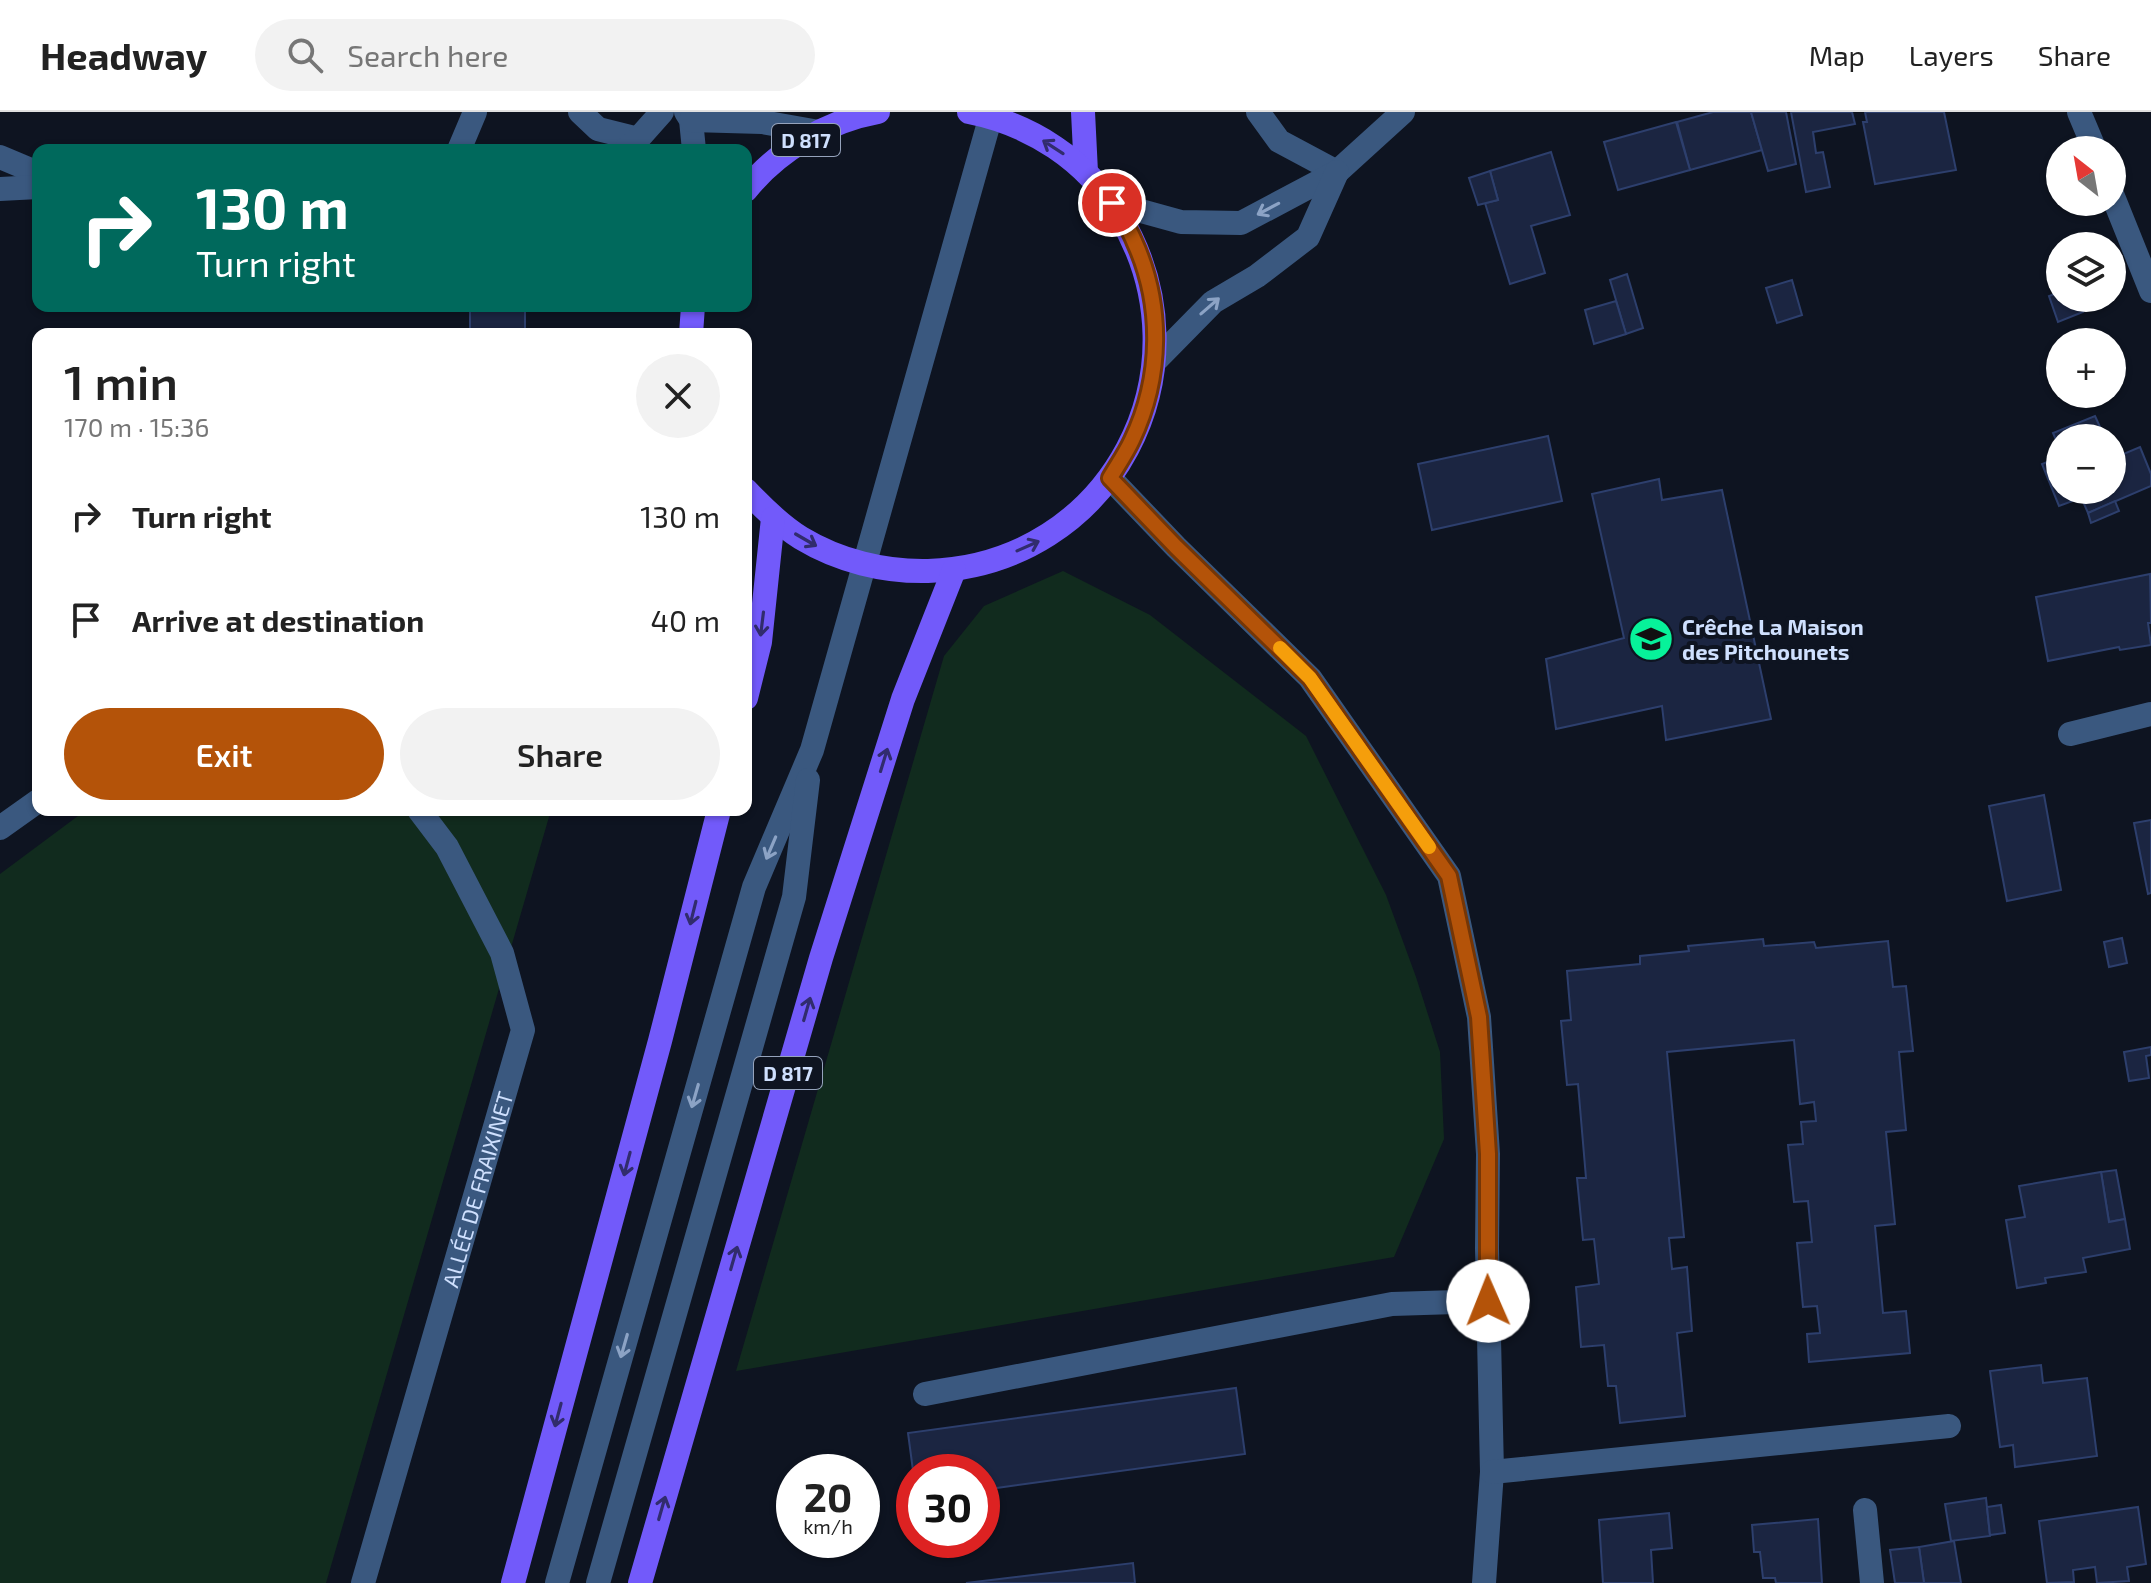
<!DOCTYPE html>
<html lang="en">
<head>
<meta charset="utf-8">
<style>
	:root { --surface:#fff; --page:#f2f2f2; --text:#222; --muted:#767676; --line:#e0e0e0; --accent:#b45309 }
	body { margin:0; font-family:"Exo 2",sans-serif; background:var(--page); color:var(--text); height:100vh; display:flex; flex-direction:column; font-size:30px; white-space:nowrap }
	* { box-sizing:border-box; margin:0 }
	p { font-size:26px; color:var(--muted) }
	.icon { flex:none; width:44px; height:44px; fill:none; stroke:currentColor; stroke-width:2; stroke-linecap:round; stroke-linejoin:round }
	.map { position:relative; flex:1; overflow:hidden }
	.sheet { position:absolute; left:32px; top:216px; width:720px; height:488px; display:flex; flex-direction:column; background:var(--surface); border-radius:16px; box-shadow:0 2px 6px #0004 }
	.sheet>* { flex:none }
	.guide { position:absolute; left:32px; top:32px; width:720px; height:168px; border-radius:16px; box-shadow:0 2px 6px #0004; background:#00695c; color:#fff; overflow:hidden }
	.needle { width:52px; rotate:329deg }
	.buttons { position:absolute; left:2046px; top:24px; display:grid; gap:16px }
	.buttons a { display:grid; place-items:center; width:80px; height:80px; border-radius:50%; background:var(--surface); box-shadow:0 2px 6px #0004; font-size:40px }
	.speed { position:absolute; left:776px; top:1342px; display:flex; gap:16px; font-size:40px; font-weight:700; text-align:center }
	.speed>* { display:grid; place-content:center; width:104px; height:104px; border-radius:50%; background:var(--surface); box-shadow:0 2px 6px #0004; line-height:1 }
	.speed small { font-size:20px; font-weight:400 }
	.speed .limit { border:12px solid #d22; background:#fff; color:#111 }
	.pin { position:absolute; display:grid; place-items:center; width:68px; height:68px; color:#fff; margin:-34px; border:4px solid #fff; border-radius:50%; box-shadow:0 2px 8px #0007 }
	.me { position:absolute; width:88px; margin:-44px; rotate:359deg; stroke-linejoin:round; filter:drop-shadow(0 0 6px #0008) }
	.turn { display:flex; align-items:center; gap:28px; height:168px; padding:0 32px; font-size:36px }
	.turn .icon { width:104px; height:104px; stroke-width:2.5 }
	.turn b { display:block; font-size:56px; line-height:68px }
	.round { display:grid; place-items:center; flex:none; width:84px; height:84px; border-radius:42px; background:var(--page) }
	.headline { display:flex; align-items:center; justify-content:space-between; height:136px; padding:0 32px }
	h1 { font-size:48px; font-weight:600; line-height:60px }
	.cta { display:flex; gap:16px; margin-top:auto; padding:16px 32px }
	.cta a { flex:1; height:92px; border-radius:48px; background:var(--accent); color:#fff; font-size:32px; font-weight:600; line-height:92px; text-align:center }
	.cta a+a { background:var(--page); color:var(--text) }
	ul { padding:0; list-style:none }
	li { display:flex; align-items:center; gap:24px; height:104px; padding:0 32px }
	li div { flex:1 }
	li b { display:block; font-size:30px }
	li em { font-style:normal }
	header { display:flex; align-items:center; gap:48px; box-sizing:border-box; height:112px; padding:0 40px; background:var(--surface); border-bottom:2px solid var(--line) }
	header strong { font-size:38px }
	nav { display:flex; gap:44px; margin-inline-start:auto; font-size:28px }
	.search { width:560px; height:72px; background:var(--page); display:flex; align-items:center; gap:20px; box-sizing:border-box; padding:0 28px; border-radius:44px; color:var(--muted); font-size:30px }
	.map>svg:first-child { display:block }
	.green { fill:#112b1e }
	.building { fill:#1b2541; stroke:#2d3f6d; stroke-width:2 }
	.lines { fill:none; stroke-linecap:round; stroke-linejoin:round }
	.minor { stroke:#3a587f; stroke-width:24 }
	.major { stroke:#725afa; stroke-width:24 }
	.oneway { stroke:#312c6d }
	.oneway2 { stroke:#8ca3c5 }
	.route-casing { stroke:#753606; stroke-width:20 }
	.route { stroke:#b45309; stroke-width:14 }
	.slow { stroke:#f59e0b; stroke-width:14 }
	.labels { text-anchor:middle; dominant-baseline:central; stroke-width:8; stroke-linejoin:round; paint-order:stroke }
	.shield { fill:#0e1421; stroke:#95a3bc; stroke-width:2 }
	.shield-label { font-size:20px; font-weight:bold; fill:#cfe0fe }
	.poi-label { font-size:22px; font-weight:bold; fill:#cfe0fe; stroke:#0e1421; text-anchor:start }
	.street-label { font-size:22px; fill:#cfe0fe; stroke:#0e1421 }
</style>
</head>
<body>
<header>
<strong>Headway</strong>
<div class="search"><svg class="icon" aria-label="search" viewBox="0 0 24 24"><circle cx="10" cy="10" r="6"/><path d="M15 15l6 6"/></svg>Search here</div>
<nav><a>Map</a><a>Layers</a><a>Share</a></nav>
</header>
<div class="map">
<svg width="2151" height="1471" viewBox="0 0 2151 1471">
	<rect width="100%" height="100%" fill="#0e1421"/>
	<g class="green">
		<path d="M1063 459 1150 503 1306 624 1386 783 1416 865 1440 940 1444 1027 1394 1145 736 1259 944 544 984 494Z"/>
		<path d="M86 698H551L326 1471H0V762Z"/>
	</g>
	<g class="building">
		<path d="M1713 0H1751L1762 38 1690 58 1677 10Z"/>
		<path d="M1751 0H1786L1796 52 1768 59Z"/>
		<path d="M1791 0H1852L1855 12 1813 20 1816 41 1823 40 1830 75 1806 80Z"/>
		<path d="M1865 0H1944L1956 58 1875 72 1863 10H1867Z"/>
		<path d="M1676 10 1690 58 1618 78 1604 30Z"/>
		<path d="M1551 40 1570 103 1531 114 1545 161 1510 172 1485 91 1498 88 1490 59Z"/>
		<path d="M1490 59 1498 88 1478 93 1469 66Z"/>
		<path d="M1627 162 1643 216 1626 222 1610 168Z"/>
		<path d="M1792 168 1802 203 1777 211 1766 176Z"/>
		<path d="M2060 180V186H2077L2083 200 2058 210 2049 184Z"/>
		<path d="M1616 189 1626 222 1594 232 1585 198Z"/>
		<rect x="470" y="194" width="55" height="28"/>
		<path d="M2095 304 2105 326H2060V337L2053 321Z"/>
		<path d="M1548 324 1562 389 1432 418 1418 352Z"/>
		<path d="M2140 335 2151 362V374L2088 401 2078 378H2112V343L2114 346Z"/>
		<path d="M2060 345V378H2078L2081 386 2059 394 2042 352Z"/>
		<path d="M1659 367 1662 388 1722 378 1771 607 1666 628 1662 594 1556 617 1546 547 1624 526 1592 382Z"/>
		<path d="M2115 389 2119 399 2091 411 2088 401Z"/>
		<path d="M2150 462 2151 511H2148L2151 533 2120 538 2119 535 2048 549 2036 485Z"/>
		<path d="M2044 683 2061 778 2007 789 1989 694Z"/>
		<path d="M2151 708V781L2148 782 2134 711Z"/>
		<path d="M2122 826 2127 851 2109 855 2104 830Z"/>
		<path d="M1763 827 1764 834 1814 830 1816 836 1888 829 1893 875 1906 874 1913 939 1899 940 1906 1018 1886 1020 1895 1112 1875 1114 1883 1201 1906 1199 1910 1241 1809 1250 1807 1222 1820 1221 1817 1194 1803 1195 1797 1131 1812 1130 1808 1089 1794 1090 1788 1033 1803 1032 1801 1010 1816 1009 1814 990 1800 992 1794 928 1667 940 1684 1125 1669 1126 1672 1157 1687 1155 1692 1219 1677 1221 1685 1304 1620 1311 1616 1274H1608L1604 1233 1581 1235 1576 1175 1599 1172 1594 1127 1583 1128 1577 1066H1586L1578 972 1567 973 1561 909 1571 908 1567 859 1640 852V844L1689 839 1688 834Z"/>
		<path d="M2151 935V943L2146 944 2149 966 2129 969 2124 940Z"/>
		<path d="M2116 1058 2125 1107 2109 1110 2101 1060Z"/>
		<path d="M2101 1060 2109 1110 2125 1107 2130 1137 2083 1146 2086 1160 2045 1166 2046 1171 2017 1176 2006 1108 2025 1105 2019 1074Z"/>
		<path d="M2041 1253 2043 1271 2087 1266 2097 1344 2015 1355 2013 1333 2000 1335 1990 1259Z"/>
		<path d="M1236 1276 1245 1342 982 1378V1360H914V1366L908 1321Z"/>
		<path d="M1986 1386 1990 1424 1951 1429 1945 1392Z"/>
		<path d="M2001 1393 2005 1421 1990 1423 1987 1395Z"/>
		<path d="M2138 1395 2146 1452 2127 1455 2129 1469 2097 1471 2095 1455 2073 1458 2074 1470 2047 1471 2039 1409Z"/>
		<path d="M1669 1401 1672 1436 1651 1438 1653 1471H1603L1599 1408Z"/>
		<path d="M1818 1407 1822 1471H1776L1775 1466H1763L1760 1440H1754L1752 1413Z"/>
		<path d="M1954 1429 1961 1471H1924L1919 1435Z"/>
		<path d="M1919 1435 1924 1471H1895L1890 1438Z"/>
		<path d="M1133 1451 1135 1471H966Z"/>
	</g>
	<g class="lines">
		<g class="minor">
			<path d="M580 0 598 17 638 27"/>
			<path d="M686 0 691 8 694 38"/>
			<path d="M1258 0 1279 29 1337 60"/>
			<path d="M2079 0 2095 38"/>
			<path d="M691 8 762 10 819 20"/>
			<path d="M627 36 638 27 662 0"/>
			<path d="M459 38 475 0"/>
			<path d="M0 45 38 61"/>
			<path d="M0 77 38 75"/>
			<path d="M2112 82 2151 179"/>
			<path d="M1112 91 1181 110 1241 111 1337 60 1403 0"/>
			<path d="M1155 249 1213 190 1257 164 1308 125 1337 60"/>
			<path d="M1110 366 1176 435 1310 566 1449 764 1479 905 1488 1042 1487 1136 1492 1360 1484 1471"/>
			<path d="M2070 622 2151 602"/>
			<path d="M0 716 38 689"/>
			<path d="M925 1282 1392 1192 1488 1189"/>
			<path d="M1492 1360 1949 1314"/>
			<path d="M1865 1398 1872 1471"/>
			<path id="s1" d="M363 1471 523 918 502 841 447 735 419 698"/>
			<path d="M557 1471 754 775 812 638 992 0"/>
			<path d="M598 1471 794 785 808 668"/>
		</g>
		<g class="major">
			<path d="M1083 0 1086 60"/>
			<path d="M746 78C778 38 828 9 878 0"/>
			<path d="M691 222 693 194"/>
			<path d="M746 378C763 396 780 413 801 426 839 449 884 460 928 459 1111 453 1213 258 1119 103 1087 48 1030 12 969 0"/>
			<path d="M746 586 760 530 773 406"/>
			<path d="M513 1471 660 929 719 698"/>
			<path d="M640 1471 821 846 903 587 954 458"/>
		</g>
	</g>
	<defs><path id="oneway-shaft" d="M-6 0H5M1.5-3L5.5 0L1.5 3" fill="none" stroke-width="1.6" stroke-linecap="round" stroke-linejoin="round" transform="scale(2)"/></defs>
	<g class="oneway">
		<use href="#oneway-shaft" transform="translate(1053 35) rotate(-147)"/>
		<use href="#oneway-shaft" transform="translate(806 428) rotate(30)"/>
		<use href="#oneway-shaft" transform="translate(1028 434) rotate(-24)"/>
		<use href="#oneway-shaft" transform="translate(762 512) rotate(97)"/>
		<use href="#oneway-shaft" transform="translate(884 648) rotate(-73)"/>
		<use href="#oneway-shaft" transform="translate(693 801) rotate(104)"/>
		<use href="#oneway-shaft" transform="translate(807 897) rotate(-74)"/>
		<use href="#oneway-shaft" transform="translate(627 1052) rotate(105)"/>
		<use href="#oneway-shaft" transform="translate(734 1146) rotate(-74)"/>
		<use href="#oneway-shaft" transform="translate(558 1303) rotate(105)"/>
		<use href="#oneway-shaft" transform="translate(662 1396) rotate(-74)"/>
	</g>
	<g class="oneway2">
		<use href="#oneway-shaft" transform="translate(1268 97) rotate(152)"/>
		<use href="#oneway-shaft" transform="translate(1210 194) rotate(-41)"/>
		<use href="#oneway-shaft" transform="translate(771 736) rotate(113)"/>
		<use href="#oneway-shaft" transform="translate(695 984) rotate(106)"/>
		<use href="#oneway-shaft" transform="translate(624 1234) rotate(106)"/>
	</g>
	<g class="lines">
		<g class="route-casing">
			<path id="route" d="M1112 91C1120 103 1129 116 1134 129 1163 192 1162 265 1132 328 1126 341 1117 354 1110 366L1176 435 1310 566 1449 764 1479 905 1488 1042V1189"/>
		</g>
		<use href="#route" class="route"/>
		<path class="slow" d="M1280 536 1310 566 1429 735"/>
	</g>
	<defs>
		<g id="school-disc" transform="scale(2.3)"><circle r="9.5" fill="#07f29a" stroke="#0e1421"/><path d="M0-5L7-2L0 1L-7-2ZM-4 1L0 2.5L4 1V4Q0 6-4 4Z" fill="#111"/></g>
	</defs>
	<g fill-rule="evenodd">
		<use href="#school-disc" x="1651" y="527"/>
	</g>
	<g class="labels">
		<g class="shield">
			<rect x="772" y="12" width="68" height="32" rx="6"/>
			<rect x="754" y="945" width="68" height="32" rx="6"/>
		</g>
		<g class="shield-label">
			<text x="806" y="28">D 817</text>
			<text x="788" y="961">D 817</text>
		</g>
		<g class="poi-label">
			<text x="1682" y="514">Crêche La Maison<tspan x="1682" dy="25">des Pitchounets</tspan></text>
		</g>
		<g class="street-label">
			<text stroke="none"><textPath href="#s1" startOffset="410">ALLÉE DE FRAIXINET</textPath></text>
		</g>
	</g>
</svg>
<div class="buttons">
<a><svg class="needle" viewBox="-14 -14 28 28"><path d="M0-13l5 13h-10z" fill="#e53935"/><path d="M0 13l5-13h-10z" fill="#767676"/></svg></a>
<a><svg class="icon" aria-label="layers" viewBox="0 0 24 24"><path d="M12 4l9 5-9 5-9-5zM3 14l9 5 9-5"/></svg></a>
<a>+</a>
<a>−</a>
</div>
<div class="speed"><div>20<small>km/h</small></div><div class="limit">30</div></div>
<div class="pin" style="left:1112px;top:91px;background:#d93025"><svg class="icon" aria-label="arrive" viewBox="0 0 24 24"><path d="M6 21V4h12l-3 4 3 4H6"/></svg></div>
<svg class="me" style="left:1488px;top:1189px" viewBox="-20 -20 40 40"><circle r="19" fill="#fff"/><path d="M0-13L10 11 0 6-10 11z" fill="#b45309"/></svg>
<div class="guide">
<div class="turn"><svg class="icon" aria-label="right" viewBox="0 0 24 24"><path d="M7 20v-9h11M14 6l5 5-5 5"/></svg><div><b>130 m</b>Turn right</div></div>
</div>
<section class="sheet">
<div class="headline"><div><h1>1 min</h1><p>170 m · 15:36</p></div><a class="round"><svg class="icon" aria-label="close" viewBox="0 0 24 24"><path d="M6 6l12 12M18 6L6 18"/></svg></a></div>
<ul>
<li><svg class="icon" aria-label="right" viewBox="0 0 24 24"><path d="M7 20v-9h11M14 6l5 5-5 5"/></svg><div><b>Turn right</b></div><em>130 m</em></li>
<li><svg class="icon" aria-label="arrive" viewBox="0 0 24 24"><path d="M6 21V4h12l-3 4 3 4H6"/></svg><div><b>Arrive at destination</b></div><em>40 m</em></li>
</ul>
<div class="cta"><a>Exit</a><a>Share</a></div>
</section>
</div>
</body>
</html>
